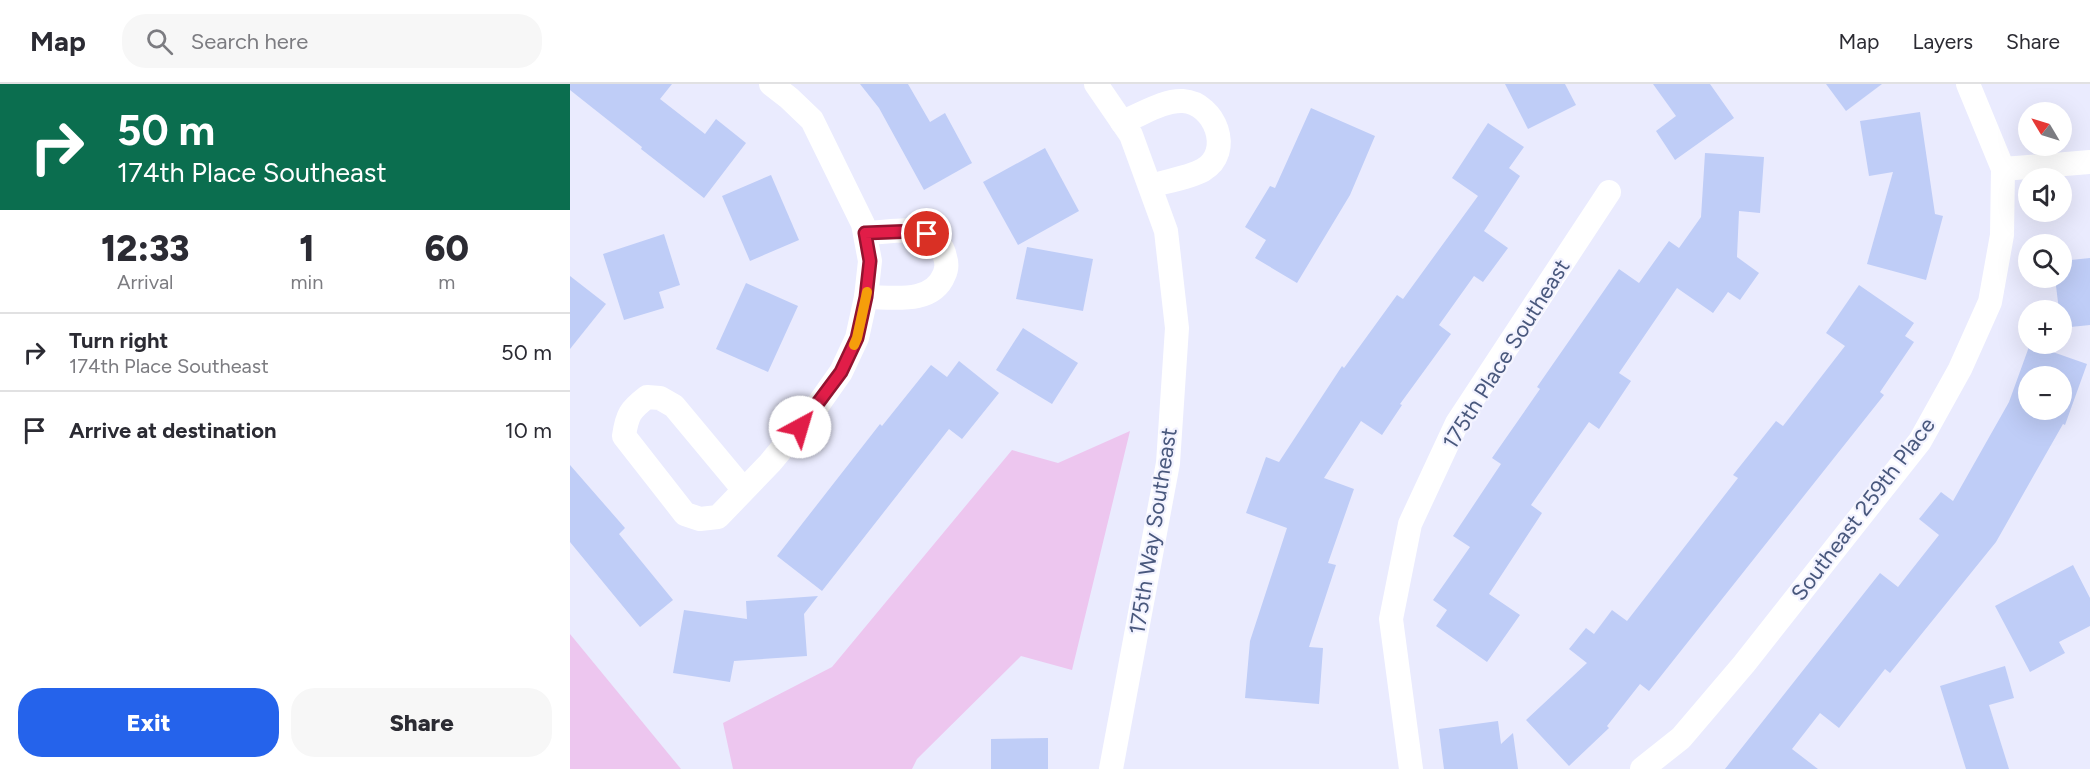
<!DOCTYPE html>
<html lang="en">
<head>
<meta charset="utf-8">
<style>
	:root { --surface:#fff; --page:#f7f7f7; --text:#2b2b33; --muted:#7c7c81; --line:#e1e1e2; --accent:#2563eb }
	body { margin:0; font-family:Figtree,sans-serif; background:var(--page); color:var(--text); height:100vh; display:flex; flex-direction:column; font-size:22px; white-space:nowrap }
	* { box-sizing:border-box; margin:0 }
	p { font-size:20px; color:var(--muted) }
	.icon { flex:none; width:33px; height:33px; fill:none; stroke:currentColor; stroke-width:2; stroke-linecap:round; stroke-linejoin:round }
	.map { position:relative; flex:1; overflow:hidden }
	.sheet { display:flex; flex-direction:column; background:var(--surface); width:570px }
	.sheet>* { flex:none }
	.banner { background:#0b6e4f; color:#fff; overflow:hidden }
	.needle { width:39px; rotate:308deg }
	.controls { position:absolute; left:1448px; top:18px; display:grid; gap:12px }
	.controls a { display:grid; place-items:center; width:54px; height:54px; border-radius:50%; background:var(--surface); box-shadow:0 6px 24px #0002; font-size:30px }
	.pin { position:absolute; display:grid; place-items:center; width:51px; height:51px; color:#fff; margin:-26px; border:3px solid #fff; border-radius:50%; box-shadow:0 2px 6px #0007 }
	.me { position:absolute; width:66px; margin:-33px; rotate:39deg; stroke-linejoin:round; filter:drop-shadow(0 0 4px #0008) }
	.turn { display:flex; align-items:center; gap:21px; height:126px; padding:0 18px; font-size:27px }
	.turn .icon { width:78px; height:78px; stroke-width:2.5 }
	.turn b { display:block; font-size:42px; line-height:51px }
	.eta { display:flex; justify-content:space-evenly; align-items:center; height:102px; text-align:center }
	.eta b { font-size:36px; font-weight:800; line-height:42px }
	.action { display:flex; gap:12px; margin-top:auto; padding:12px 18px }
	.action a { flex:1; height:69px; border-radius:24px; background:var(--accent); color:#fff; font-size:24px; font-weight:800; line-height:69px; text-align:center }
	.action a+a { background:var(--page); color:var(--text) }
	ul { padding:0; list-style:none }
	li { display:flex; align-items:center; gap:18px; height:78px; padding:0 18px; border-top:2px solid var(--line) }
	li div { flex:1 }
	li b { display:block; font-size:22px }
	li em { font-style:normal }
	header { display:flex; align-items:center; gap:36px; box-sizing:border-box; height:84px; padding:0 30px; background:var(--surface); border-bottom:2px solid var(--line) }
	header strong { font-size:28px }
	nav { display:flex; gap:33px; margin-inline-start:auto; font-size:21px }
	.search { width:420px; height:54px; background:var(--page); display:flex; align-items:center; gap:15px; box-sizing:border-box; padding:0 21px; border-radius:24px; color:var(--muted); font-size:22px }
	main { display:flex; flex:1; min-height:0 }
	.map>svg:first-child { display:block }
	.green { fill:#edc6ef }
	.building { fill:#bfcdf7; fill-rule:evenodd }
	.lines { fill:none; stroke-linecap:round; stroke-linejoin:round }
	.street { stroke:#fff; stroke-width:24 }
	.route-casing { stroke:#92132f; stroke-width:15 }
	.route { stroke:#e11d48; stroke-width:10 }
	.slow { stroke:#f59e0b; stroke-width:10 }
	.labels { text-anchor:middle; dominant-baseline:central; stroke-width:4.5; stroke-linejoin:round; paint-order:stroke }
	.street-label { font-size:22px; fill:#49587d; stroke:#f3f3ff }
</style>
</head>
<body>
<header>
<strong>Map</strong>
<div class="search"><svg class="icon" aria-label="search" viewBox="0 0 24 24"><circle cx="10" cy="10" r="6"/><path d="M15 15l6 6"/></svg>Search here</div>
<nav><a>Map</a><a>Layers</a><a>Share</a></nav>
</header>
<main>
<section class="sheet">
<div class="banner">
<div class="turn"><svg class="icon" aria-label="right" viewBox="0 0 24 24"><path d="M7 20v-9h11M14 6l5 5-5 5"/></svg><div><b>50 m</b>174th Place Southeast</div></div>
</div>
<div class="eta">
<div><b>12:33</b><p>Arrival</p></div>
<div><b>1</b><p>min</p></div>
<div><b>60</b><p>m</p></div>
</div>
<ul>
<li><svg class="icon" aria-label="right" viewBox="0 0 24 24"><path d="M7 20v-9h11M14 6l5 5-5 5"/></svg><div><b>Turn right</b><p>174th Place Southeast</p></div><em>50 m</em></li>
<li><svg class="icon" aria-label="arrive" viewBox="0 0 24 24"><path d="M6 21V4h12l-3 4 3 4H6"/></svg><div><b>Arrive at destination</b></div><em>10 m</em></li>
</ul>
<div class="action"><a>Exit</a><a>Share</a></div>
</section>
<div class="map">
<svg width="1520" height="685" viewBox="0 0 1520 685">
	<rect width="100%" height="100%" fill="#eaebfe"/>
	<g class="green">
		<path d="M560 347 502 586 451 572 347 675 342 685H163L153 639 262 583 442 366 488 379Z"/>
		<path d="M0 550 111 685H0Z"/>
	</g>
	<g class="building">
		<path d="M0 0H102L90 15 135 50 146 35 176 59 134 114 71 65 72 63 0 6Z"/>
		<path d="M290 0H338L360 38 375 29 402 79 354 106 309 24Z"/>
		<path d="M935 0H995L1006 21 958 45Z"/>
		<path d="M1083 0H1140L1164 34 1105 76 1086 47 1106 32Z"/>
		<path d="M1256 0H1312L1276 27Z"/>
		<path d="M741 24 805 52 780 111 727 199 685 174 696 156 675 143 700 102 705 104Z"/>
		<path d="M1350 28 1365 130 1373 132 1356 196 1297 180 1323 88 1299 92 1290 37Z"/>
		<path d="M918 39 954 63 939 84 950 92 914 147 938 164 913 198 904 192 869 241 881 250 830 320 832 321 812 351 791 337 754 394 784 405 758 479 766 481 739 563 753 564 749 620 675 614 680 557 717 444 676 429 696 373 709 378 772 282 774 284 827 211 833 215 908 112 882 94Z"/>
		<path d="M475 64 509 127 448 161 413 98Z"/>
		<path d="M1135 69 1194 73 1190 129 1169 127 1167 173 1189 189 1170 216 1158 208 1143 229 1107 204 1049 289 1061 297 1029 345 1019 338 961 421 972 429 919 510 950 531 917 578 866 542 877 526 863 516 900 463 883 452 931 380 922 374 970 305 967 303 1049 185 1069 199 1099 157 1109 164 1131 133Z"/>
		<path d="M201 91 229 156 180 177 152 112Z"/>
		<path d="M94 150 110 201 89 208 94 224 54 236 33 170Z"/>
		<path d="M457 163 523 175 513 227 446 215Z"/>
		<path d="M1520 174V241L1491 244V226H1489L1485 194H1491V177Z"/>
		<path d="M0 192 36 220 0 265Z"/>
		<path d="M176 199 228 222 198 288 146 265Z"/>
		<path d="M1289 201 1344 239 1335 252 1344 258 1310 308 1314 311 1079 607 1070 600 1037 642 1039 644 999 682 956 636 1017 579 999 565 1016 544 1024 550 1042 526 1057 537 1168 394 1163 391 1206 337 1213 342 1275 262 1256 249Z"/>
		<path d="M453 244 508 279 482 320 426 286Z"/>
		<path d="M1460 260 1517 280 1495 341 1493 340 1426 458 1320 589 1315 585 1269 644 1250 629 1222 665 1248 685H1155L1310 489 1328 503 1369 451 1349 435 1371 408 1383 417 1439 318ZM1458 292H1491V326H1458Z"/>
		<path d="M389 277 429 309 392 355 379 345 252 507 207 472 310 340 312 342 361 281 377 293Z"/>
		<path d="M0 381 55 444 49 450 103 516 70 543 0 458Z"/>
		<path d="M1503 481 1520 514V542L1489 558 1495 569 1460 588 1425 522Z"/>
		<path d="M248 512 234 530 237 572 164 577 160 598 103 589 114 526 177 535 176 517Z"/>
		<path d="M1435 582 1444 614 1419 621 1439 685H1396L1370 602Z"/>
		<path d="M928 637 931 660 943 649 948 685H874L869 645Z"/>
		<path d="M478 654V685H421V655Z"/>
	</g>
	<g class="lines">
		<g class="street">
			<path d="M526 0 561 51 596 147 607 244 598 379 541 685"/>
			<path d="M552 38C571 31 593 16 613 17 645 19 664 68 633 86 621 93 594 98 580 102"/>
			<path d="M1433 85 1520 78"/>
			<path d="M295 149C313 149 338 143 355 149 365 153 373 162 375 173 377 179 377 185 374 191 362 221 322 213 296 213"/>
			<path d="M174 406 104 322 90 314 77 313C60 326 57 331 54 352L115 430 130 435 148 433 200 379 245 325 271 288 287 254 296 213 300 177 293 140 242 36 219 14 201 0"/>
			<path d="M841 685 821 535 840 440 887 339 1039 108"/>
			<path d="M1072 685 1111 654 1174 580 1350 357 1390 285 1420 218 1432 151 1433 85 1398 0"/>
		</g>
	</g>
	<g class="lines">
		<g class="route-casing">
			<path id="route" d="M230 343 271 288 287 254 296 213 300 177 295 149 346 147 357 150"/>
		</g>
		<use href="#route" class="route"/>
		<path class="slow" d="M284 261 287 254 297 208"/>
	</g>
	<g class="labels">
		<g class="street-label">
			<text transform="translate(936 270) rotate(-58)">175th Place Southeast</text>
			<text transform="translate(1293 425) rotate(-53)">Southeast 259th Place</text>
			<text transform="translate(583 447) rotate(-81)">175th Way Southeast</text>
		</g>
	</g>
</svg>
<div class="controls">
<a><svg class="needle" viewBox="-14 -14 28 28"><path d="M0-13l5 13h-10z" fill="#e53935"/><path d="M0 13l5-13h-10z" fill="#7c7c81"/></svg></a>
<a><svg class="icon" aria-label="sound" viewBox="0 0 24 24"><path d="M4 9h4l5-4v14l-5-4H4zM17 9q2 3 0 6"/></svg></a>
<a><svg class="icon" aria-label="search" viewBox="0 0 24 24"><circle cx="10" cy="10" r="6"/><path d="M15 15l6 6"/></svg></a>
<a>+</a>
<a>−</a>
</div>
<div class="pin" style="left:357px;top:150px;background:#d93025"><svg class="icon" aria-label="arrive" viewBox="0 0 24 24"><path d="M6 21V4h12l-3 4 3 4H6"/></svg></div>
<svg class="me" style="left:230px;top:343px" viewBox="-20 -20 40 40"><circle r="19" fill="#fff"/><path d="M0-13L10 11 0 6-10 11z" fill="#e11d48"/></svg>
</div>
</main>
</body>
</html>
